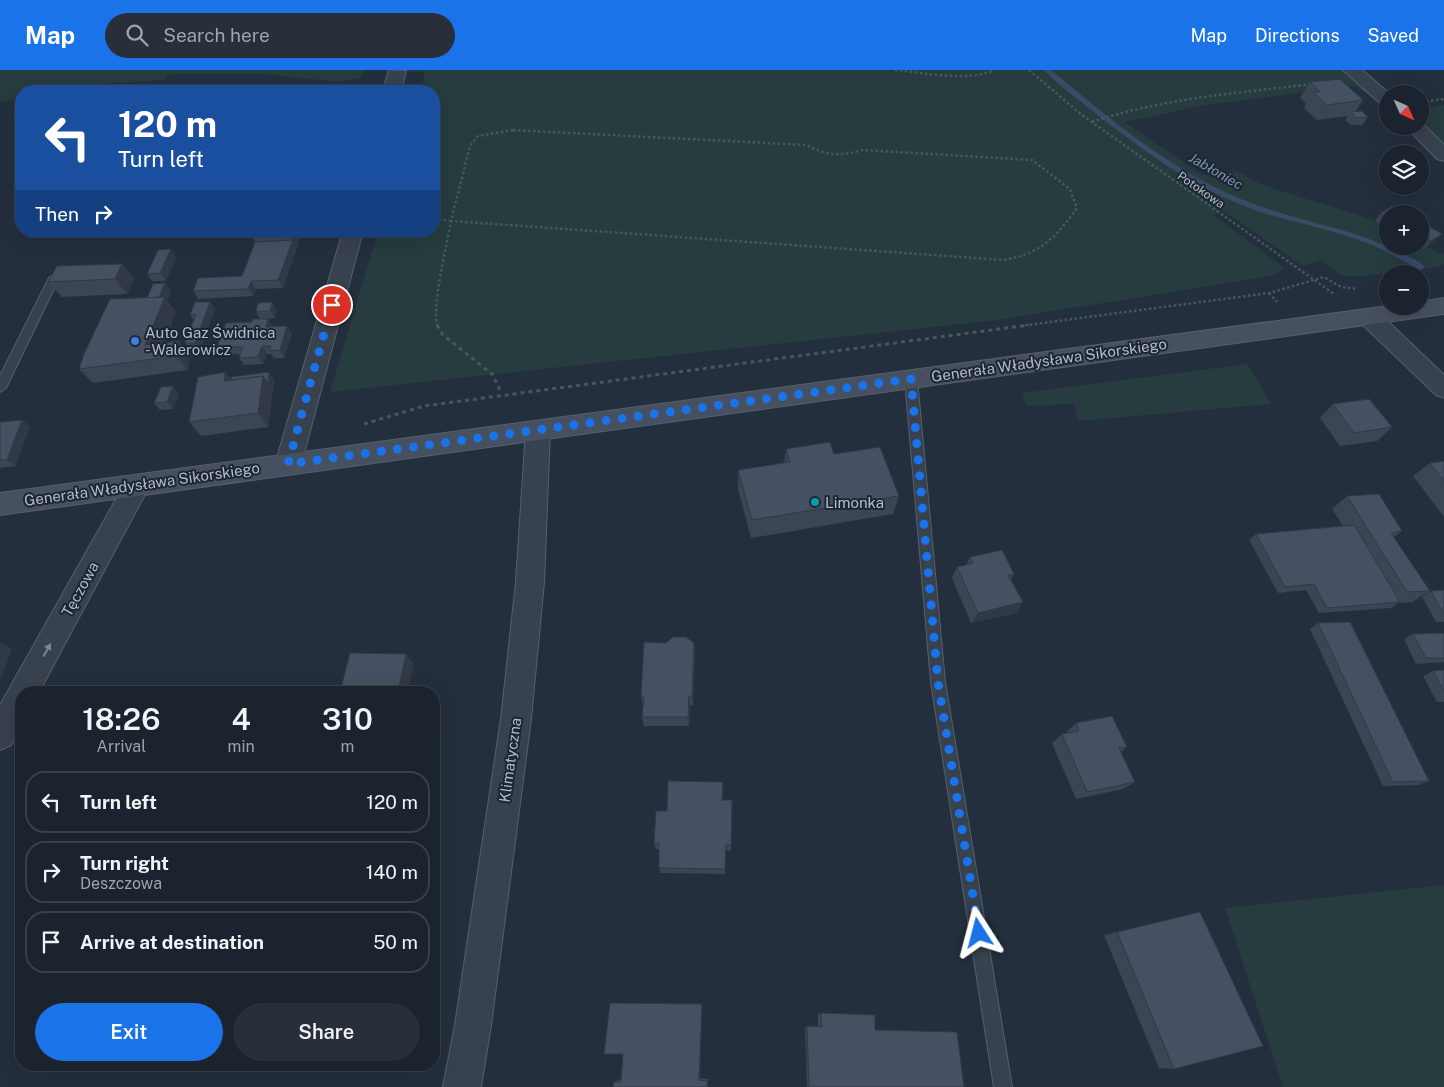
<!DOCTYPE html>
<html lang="en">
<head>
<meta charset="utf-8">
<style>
	:root { --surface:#1b232e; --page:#282f3a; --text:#f1f3f6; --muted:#a0a4aa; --line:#39404a; --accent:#1a73e8 }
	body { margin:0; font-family:"Public Sans",sans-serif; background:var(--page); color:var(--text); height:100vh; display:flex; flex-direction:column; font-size:19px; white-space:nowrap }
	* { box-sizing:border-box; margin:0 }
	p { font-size:16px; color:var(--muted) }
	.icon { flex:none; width:28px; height:28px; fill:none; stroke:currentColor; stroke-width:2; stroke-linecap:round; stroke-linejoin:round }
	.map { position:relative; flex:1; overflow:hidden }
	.side { position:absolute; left:15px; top:616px; width:425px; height:385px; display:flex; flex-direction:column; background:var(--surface); border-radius:20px; box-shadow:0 5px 20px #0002,0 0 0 1px var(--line) }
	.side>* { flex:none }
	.banner { position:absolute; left:15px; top:15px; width:425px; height:152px; border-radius:20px; box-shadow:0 5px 20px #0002,0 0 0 1px var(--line); background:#1a4fa0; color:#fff; overflow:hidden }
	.needle { width:32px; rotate:135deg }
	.controls { position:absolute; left:1379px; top:15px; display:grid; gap:10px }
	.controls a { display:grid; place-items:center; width:50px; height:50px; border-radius:50%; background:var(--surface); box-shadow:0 5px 20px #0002,0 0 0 1px var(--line); font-size:25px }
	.pin { position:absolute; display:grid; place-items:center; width:42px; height:42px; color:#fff; margin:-21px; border:2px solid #fff; border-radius:50%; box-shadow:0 1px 5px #0007 }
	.me { position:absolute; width:55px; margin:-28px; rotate:351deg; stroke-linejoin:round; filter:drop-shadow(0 0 4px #0008) }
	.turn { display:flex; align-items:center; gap:18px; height:105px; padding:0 20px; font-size:22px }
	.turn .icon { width:65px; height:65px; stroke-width:2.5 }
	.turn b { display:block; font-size:35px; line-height:42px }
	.then { display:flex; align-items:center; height:48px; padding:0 20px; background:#0003; gap:10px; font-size:19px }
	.eta { display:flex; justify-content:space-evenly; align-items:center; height:85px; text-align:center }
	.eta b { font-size:30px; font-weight:600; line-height:35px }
	.primary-button { display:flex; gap:10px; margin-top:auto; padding:10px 20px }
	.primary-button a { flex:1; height:58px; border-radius:30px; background:var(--accent); color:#fff; font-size:20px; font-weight:600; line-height:58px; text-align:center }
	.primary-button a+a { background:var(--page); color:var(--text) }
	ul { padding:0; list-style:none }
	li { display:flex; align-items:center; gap:15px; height:62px; margin:0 10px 8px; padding:0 10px; border:2px solid var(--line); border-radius:20px }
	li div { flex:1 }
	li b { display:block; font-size:19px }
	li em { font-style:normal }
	header { display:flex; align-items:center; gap:30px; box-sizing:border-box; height:70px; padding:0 25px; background:var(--accent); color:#fff }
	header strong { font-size:24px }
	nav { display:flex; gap:28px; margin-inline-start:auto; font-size:18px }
	.search { width:350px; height:45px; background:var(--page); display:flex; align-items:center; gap:12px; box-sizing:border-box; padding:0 18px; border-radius:28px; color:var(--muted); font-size:19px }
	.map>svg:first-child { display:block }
	.green { fill:#263c3f }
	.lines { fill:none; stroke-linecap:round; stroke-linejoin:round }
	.stream { fill:#394c67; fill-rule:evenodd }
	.lane-casing { stroke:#565f6c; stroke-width:2 }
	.street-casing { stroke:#565f6c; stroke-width:2 }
	.secondary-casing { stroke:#565f6c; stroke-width:2 }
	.path-far1 { stroke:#44595c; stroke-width:2.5; stroke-dasharray:2.5 2.5; stroke-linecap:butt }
	.path { stroke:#44595c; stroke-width:3; stroke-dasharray:4 4; stroke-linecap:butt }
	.lane { fill:#38414e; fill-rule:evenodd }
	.street { fill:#38414e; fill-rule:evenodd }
	.secondary { fill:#465061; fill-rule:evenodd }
	.wall { fill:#3b4654 }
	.shaded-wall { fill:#303945 }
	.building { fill:#455162; stroke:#303945 }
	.oneway { fill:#7c8592 }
	.route { stroke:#1a73e8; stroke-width:9; stroke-dasharray:0 16.2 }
	.shop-dot { fill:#3f7fe0; stroke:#1d2633; stroke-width:2 }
	.culture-dot { fill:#0f9aa8; stroke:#1d2633; stroke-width:2 }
	.labels { text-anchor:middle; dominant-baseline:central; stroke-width:4; stroke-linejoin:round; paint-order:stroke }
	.far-street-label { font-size:12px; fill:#b4bcc9; stroke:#1d2633 }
	.far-water-label { font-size:14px; font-style:italic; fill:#7c92b1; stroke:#1d2633 }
	.poi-label { font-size:15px; fill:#b4bcc9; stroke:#1d2633; text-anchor:start }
	.street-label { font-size:15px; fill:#b4bcc9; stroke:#1d2633 }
</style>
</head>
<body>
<header>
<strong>Map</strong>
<div class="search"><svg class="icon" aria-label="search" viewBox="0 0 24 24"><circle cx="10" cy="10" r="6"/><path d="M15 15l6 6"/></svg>Search here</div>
<nav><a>Map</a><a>Directions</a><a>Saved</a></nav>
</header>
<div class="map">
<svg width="1444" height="1017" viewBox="0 0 1444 1017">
	<rect width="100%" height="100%" fill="#242f3e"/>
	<g class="green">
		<path d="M0 0H364L360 8 338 12 264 4H169L165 10 32 18 31 21H21V28L0 32Z"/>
		<path d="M383 0H1345L1387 35 1354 16 1206 35 1125 52 1202 105 1236 101 1265 116 1371 149 1387 157 1388 176H1420V173L1444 185V194L1434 198 1353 207 1339 204 1320 190 1303 196 1222 140 1213 145 1285 198 1271 206 998 250 330 322 378 161H434V21H420L425 2Z"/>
		<path d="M1444 35V76L1420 53V38Z"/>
		<path d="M1247 294 1271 334 1078 351 1074 334 1027 336 1022 323Z"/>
		<path d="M1444 815V1017H1283L1225 838Z"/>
	</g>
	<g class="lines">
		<path class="stream" d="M1044 0H1051C1110 49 1170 100 1241 129 1293 151 1349 156 1399 182 1407 186 1418 190 1425 197L1421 200 1418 199C1397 187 1376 175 1353 168 1315 155 1274 149 1237 133 1183 111 1136 75 1090 39 1075 27 1057 14 1044 0Z"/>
		<g class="lane-casing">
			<g id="lane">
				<path d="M54 204 59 208 6 318 0 322V306L49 208Z"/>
				<path d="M911 305 917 309 945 612 1012 1017H994L931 612 905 309Z"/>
			</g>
		</g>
		<g class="street-casing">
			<g id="street">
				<path d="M389 0 406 1 401 21H383Z"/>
				<path d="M1343 0H1362L1390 24H1388V36L1382 35Z"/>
				<path d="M1421 52 1444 75V91L1437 89 1405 56H1420Z"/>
				<path d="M343 161H363L301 395 297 402 288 405 279 402 275 395Z"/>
				<path d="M1369 239 1377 241 1444 305V328L1436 325 1361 253 1358 247 1361 241Z"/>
				<path d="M538 351 547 353 550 360 544 512 531 649 491 955 481 1017H443L455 955 501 649 516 512 526 360 529 353Z"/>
				<path d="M137 405 146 408 150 415 39 622H21V656L11 675 0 680V635L128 408Z"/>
			</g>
		</g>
		<g class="secondary-casing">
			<path id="secondary" d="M1444 228V244L0 445V423L1388 236H1420V232Z"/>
		</g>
		<g class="path-far1">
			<path d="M895 0C927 3 965 12 995 0"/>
			<path d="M1029 0 1082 45 1334 224"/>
			<path d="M1421 32 1444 29"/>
			<path d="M1092 52C1164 28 1238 23 1313 14"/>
			<path d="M513 60 806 75C826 85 840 87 862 80L1032 90 1070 119 1077 138C1055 168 1042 183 1004 190L451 151 470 76 478 66Z"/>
			<path d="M434 148 451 151"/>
			<path d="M1269 223 1277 232"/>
			<path d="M438 256C430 244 448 169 451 151"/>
			<path d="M1020 256 1269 223 1324 207 1341 217 1357 219"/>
		</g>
		<g class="path">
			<path d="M437 255 443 265 492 304 500 320"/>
			<path d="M364 354 424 336 1029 255"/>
		</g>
		<use href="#lane" class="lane"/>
		<use href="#street" class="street"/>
		<use href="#secondary" class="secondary"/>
	</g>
	<g class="wall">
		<path d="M1310 12 1363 30 1355 42 1368 47 1362 55H1351L1345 50 1348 46 1317 50 1304 38 1306 34 1300 28Z"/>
		<path d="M1381 143 1388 144V158L1375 151Z"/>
		<path d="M1420 151 1435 171 1424 179 1419 176H1420Z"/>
		<path d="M252 161H302V162L297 178 283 218 256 219 253 226 198 229 193 221 242 206 255 172 251 164Z"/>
		<path d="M176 187 166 211H152L147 204Z"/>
		<path d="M134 208 127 224 62 227 48 212Z"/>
		<path d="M165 213 171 221 167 230 176 242 164 273 179 271 190 285 188 300 93 313 79 299 147 228Z"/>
		<path d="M210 232 215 239 200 280H191L185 273 194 250 190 245Z"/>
		<path d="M272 232 276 239 275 248 268 249 273 257 287 256 292 264 284 288H274L271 284H267L263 294 244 295 239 288 240 284 222 285 217 277 252 252 260 249 256 242Z"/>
		<path d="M225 302 231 309 269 302 274 310 268 357 201 366 189 352Z"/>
		<path d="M173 316 179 324 173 339 160 340 154 333Z"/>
		<path d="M1333 334 1392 357 1377 371 1340 376 1320 348Z"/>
		<path d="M22 350 30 357 15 396 0 398V352Z"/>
		<path d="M786 379 899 426 893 444 751 468 738 419V400L784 393Z"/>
		<path d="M1444 391V447L1413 406 1430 393Z"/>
		<path d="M1347 426 1402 461 1394 467 1430 521 1412 532 1398 533 1391 538 1319 543 1306 520 1278 523 1249 470 1256 464 1343 456 1332 439Z"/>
		<path d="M970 487 1014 504 1011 510 1023 532 1016 543 971 553 952 508 957 497 966 495Z"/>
		<path d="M1444 520V552H1436L1422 527 1431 521Z"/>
		<path d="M1318 553 1429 711 1418 715 1383 716 1310 559Z"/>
		<path d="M1444 563V592L1416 594 1404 569 1413 564Z"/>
		<path d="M694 573 695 584 693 636 690 635 689 656H644L642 647 643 635 641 626Z"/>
		<path d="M1444 600V632H1437L1423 606 1433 601Z"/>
		<path d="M1076 653 1127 677 1121 682 1135 712 1123 719 1076 729 1052 673 1062 664 1067 663 1066 662Z"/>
		<path d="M723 712 722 730H732L731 781 725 780V804L661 803 659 798V779H656L654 773 667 741Z"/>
		<path d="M1117 862 1174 999 1159 998 1104 865Z"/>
		<path d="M702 934V936L700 1008 708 1009V1017L614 1012 621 1009Z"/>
		<path d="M821 943 875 960 964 1017H807L805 957H818V944Z"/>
	</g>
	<g class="shaded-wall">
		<path d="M290 161H302V162L283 218 278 210 293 170 289 163Z"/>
		<path d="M1442 164 1435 171 1424 179 1431 171Z"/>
		<path d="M171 179 176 187 166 211 160 203Z"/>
		<path d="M122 194 134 208 127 224 115 209Z"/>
		<path d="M251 211 256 219 253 226 248 219Z"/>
		<path d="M165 213 171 221 167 230 176 242 158 288 145 275 159 227Z"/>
		<path d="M210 232 215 239 200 280 195 273Z"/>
		<path d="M272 232 276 239 275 248 270 241Z"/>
		<path d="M268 249 273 256 271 264 266 257Z"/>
		<path d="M287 256 292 264 284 288 280 280Z"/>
		<path d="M179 271 190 285 188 300 176 286Z"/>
		<path d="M262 276 267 284 263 294 258 287Z"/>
		<path d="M225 302 236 316 224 311Z"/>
		<path d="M269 302 274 310 273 320 268 313Z"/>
		<path d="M263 306 273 320 268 357 258 343Z"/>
		<path d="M173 316 179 324 173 339 167 332Z"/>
		<path d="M22 350 30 357 15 396 7 390Z"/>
		<path d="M1023 532 1016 543 971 553 978 543Z"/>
		<path d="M0 572 12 579 1 608H0Z"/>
		<path d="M694 573 695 584 693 636 692 626Z"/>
		<path d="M406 584 414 594 408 622H398Z"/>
		<path d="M689 626 690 635 689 656 688 647Z"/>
		<path d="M702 934V936L700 1008 699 1010Z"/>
	</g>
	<g class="building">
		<path d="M1340 9 1363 30 1327 35 1313 22H1320L1310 12Z"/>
		<path d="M314 16 335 20 334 21H309Z"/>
		<path d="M1362 41 1368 47 1356 48 1351 42Z"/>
		<path d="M1392 136 1406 144H1388V147L1381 143Z"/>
		<path d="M1420 151 1442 164 1431 171 1420 165Z"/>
		<path d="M252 161H290L289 163 251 164Z"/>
		<path d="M293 170 278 210 251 211 248 219 193 221 198 208 242 206 255 172Z"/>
		<path d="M171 179 160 203 147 204 158 180Z"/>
		<path d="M122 194 115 209 48 212 57 196Z"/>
		<path d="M165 213 159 227 147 228 153 214Z"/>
		<path d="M165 227 145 275 179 271 176 286 79 299 84 284 110 229Z"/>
		<path d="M195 232H210L195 273H185L196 244 190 245Z"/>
		<path d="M272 232 270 241 256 242 258 233Z"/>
		<path d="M253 249H268L266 257 287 256 280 280 269 281 271 276H262L258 287 239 288 243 277H217L226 253 252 252Z"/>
		<path d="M225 302 224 311 263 306 258 343 189 352 198 307Z"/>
		<path d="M269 302 268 313 263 306 231 310V307Z"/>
		<path d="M173 316 167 332 154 333 161 317Z"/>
		<path d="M1369 329 1392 357 1354 363 1333 334Z"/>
		<path d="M22 350 7 390H0V352Z"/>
		<path d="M830 372 834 384 880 377 899 426 752 450 738 400 790 392 786 379Z"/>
		<path d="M1444 391V411L1430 393Z"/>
		<path d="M1379 424 1402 461 1391 463 1430 521 1407 522 1347 426Z"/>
		<path d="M1354 455 1400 532 1327 538 1314 514 1285 517 1256 464Z"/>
		<path d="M1002 480 1014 504 1008 505 1023 532 978 543 957 497 973 493 970 487Z"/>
		<path d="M1444 520V544L1431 521Z"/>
		<path d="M1350 552 1429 711 1393 712 1318 553Z"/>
		<path d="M1444 563V588H1426L1413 564Z"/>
		<path d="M673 567H686L694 573 692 626H689L688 647H642L644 626H641L644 572 666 573Z"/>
		<path d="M350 583 406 584 398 622H340Z"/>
		<path d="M1444 600V621L1433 601Z"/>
		<path d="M1112 646 1127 677 1119 678 1135 712 1087 722 1062 664 1079 661 1076 653Z"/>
		<path d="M668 711 723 712 722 730H732L731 775 726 774 725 799 659 798V773H654L656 741H667Z"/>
		<path d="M1200 842 1263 976 1174 999 1117 862Z"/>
		<path d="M610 933 702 934 699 1010 707 1011V1017H613L614 1012H621L623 984H604Z"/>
		<path d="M821 943 875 945V960L957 962 964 1017H809L807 956 822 957Z"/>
	</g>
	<defs><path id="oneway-solid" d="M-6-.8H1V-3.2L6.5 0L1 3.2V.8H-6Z" transform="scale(1.25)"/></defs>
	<use class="oneway" href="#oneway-solid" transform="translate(47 580) rotate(-61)"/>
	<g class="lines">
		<path class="route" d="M332 235 288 394 911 309 938 612 979 863"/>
	</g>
	<circle class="shop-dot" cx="135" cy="271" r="5"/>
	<circle class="culture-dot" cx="815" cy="432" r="5"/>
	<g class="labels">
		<g class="far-street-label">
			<text transform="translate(1201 120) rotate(35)">Potokowa</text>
		</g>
		<g class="far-water-label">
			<text transform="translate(1216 101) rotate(30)">Jabłoniec</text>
		</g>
		<g class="poi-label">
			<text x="145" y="262">Auto Gaz Świdnica<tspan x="145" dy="17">- Walerowicz</tspan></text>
			<text x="825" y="432">Limonka</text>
		</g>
		<g class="street-label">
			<text transform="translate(1049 290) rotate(-8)">Generała Władysława Sikorskiego</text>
			<text transform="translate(142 414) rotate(-8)">Generała Władysława Sikorskiego</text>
			<text transform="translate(80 519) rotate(-61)">Tęczowa</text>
			<text transform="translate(510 690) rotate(-82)">Klimatyczna</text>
		</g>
	</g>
</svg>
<div class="controls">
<a><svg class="needle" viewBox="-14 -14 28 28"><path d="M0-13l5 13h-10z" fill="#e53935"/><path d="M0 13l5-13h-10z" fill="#a0a4aa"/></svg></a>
<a><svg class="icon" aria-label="layers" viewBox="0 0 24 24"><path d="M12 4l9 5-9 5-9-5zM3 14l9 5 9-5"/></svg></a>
<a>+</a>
<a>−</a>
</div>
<div class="pin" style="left:332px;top:235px;background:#d93025"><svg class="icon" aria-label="arrive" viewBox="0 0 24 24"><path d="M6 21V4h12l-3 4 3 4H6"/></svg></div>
<svg class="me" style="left:979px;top:863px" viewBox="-20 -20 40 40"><path d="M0-17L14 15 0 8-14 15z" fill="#1a73e8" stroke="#fff" stroke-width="4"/></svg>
<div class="banner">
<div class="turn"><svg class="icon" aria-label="left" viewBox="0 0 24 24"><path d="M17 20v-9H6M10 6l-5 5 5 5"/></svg><div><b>120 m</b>Turn left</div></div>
<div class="then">Then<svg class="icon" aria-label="right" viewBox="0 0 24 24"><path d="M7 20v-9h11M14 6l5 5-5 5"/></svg></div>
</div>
<section class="side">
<div class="eta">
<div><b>18:26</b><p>Arrival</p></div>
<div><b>4</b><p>min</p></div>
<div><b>310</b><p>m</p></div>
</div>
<ul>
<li><svg class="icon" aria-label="left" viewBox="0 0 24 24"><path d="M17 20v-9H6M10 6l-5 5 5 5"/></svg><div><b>Turn left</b></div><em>120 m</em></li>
<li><svg class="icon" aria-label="right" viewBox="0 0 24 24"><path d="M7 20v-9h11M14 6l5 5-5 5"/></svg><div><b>Turn right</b><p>Deszczowa</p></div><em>140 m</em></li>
<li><svg class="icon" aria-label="arrive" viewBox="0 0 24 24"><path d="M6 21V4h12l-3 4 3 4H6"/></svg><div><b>Arrive at destination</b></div><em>50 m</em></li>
</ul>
<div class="primary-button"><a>Exit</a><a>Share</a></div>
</section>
</div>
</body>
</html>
